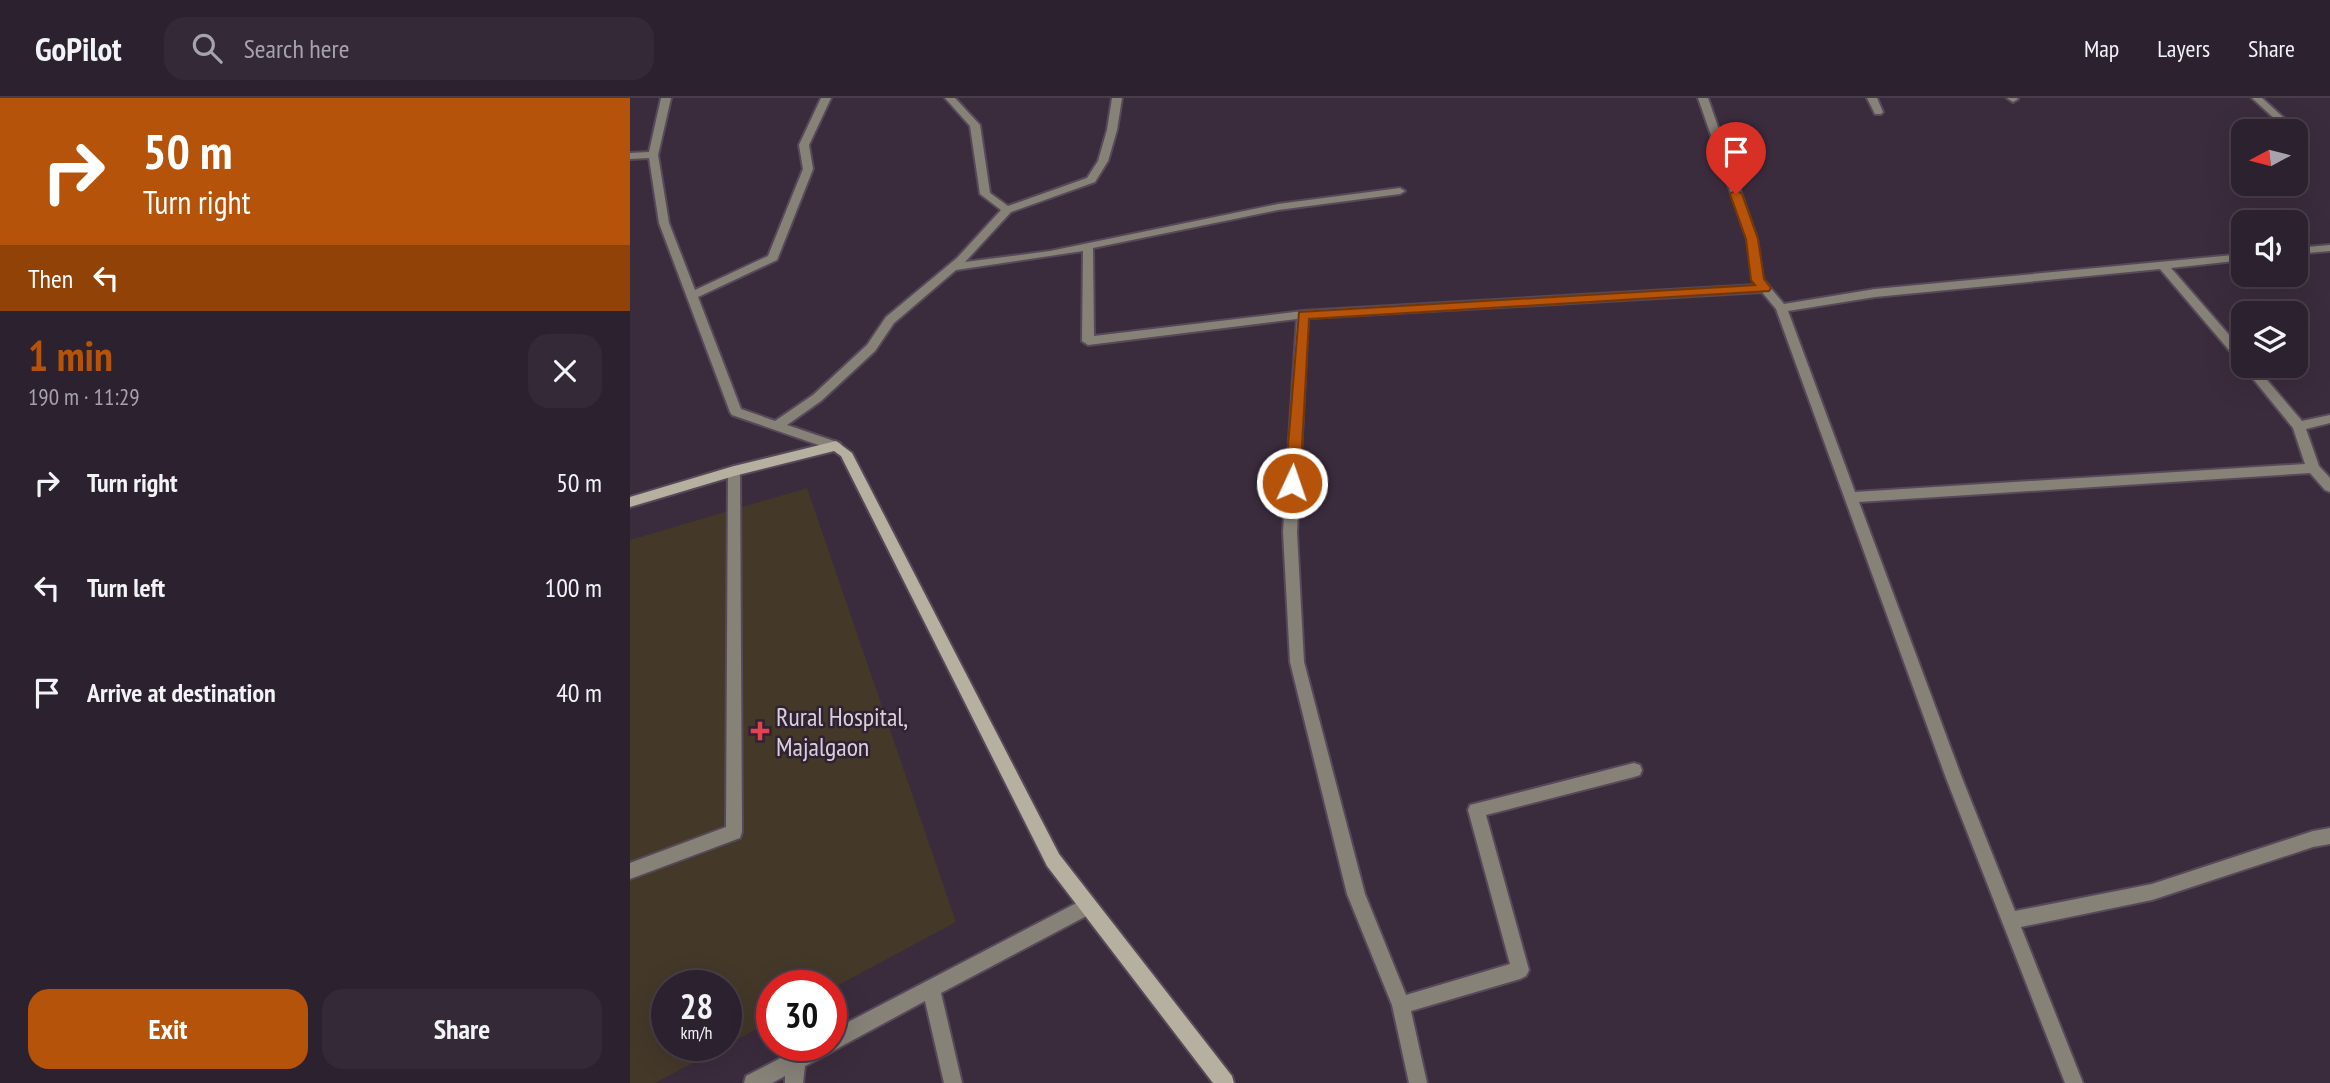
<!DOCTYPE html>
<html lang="en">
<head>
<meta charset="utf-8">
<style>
	:root { --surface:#2c212e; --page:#342936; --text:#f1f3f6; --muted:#a6a3aa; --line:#483e4a; --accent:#b45309 }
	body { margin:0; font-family:"PT Sans Narrow",sans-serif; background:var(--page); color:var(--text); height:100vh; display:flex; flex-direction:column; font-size:26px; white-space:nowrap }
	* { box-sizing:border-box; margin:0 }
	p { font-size:23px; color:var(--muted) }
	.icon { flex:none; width:38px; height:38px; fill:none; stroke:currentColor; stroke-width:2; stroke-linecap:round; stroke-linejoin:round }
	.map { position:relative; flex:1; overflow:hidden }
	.side { display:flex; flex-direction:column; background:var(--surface); width:630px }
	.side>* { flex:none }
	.hud { background:#b45309; color:#fff; overflow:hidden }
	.needle { width:46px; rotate:263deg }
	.tools { position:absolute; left:1601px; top:21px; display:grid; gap:14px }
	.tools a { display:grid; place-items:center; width:77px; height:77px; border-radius:14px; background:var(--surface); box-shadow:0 7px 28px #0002,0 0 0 2px var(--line); font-size:35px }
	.speed { position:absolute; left:21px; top:872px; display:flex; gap:14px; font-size:35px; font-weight:700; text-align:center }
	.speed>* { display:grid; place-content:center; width:91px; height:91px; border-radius:50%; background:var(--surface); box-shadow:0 7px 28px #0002,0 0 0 2px var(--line); line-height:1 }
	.speed small { font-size:18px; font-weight:400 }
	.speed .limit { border:10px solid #d22; background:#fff; color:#111 }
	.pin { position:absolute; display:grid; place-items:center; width:60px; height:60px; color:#fff; margin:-72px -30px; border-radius:50% 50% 50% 0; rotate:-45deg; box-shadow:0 0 7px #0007 }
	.pin .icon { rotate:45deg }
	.me { position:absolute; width:77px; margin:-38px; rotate:3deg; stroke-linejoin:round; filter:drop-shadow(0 0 5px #0008) }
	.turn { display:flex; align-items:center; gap:24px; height:147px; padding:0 28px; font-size:32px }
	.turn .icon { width:91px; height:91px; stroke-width:2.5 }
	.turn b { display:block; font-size:49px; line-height:60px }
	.then { display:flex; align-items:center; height:66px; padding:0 28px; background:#0003; gap:14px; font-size:26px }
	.round { display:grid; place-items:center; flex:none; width:74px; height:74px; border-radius:21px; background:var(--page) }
	.summary { display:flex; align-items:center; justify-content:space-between; height:119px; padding:0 28px }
	h1 { font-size:42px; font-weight:700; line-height:52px; color:var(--accent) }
	.cta { display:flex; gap:14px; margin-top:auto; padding:14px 28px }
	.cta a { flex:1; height:80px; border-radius:21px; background:var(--accent); color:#fff; font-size:28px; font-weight:700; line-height:80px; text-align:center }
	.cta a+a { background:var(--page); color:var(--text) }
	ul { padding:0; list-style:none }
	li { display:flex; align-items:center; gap:21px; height:105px; padding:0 28px }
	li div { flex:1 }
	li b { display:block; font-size:26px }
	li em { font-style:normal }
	header { display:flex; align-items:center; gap:42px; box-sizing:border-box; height:98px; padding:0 35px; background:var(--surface); border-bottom:2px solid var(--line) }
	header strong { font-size:33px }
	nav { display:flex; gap:38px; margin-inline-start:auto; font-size:24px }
	.search { width:490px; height:63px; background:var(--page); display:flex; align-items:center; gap:18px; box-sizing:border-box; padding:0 24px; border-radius:21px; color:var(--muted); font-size:26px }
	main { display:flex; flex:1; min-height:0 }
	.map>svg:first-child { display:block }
	.medical { fill:#443829; fill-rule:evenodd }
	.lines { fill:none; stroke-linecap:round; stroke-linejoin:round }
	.lane-casing { stroke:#574959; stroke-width:4 }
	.street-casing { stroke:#574959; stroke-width:4 }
	.secondary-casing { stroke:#574959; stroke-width:4 }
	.lane { fill:#868278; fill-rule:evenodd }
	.street { fill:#868278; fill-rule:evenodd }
	.secondary { fill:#b5b09f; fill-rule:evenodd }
	.route { fill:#b45309; stroke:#753606; stroke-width:2 }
	.health-dot { fill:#e0444e; stroke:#312233; stroke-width:2.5 }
	.labels { text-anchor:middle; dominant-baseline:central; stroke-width:5; stroke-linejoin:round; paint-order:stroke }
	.poi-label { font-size:26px; fill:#d9cfda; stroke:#312233; text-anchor:start }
</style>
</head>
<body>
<header>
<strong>GoPilot</strong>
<div class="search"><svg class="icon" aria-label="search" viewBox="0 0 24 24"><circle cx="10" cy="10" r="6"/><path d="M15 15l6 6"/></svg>Search here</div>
<nav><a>Map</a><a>Layers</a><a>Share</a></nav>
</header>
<main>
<section class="side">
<div class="hud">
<div class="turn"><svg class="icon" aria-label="right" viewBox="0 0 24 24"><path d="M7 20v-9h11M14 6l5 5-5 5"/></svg><div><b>50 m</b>Turn right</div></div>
<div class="then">Then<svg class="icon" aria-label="left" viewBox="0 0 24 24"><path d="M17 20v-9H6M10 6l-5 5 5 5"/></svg></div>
</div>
<div class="summary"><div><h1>1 min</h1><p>190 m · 11:29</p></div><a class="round"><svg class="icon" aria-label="close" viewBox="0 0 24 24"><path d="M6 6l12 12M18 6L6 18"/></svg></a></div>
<ul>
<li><svg class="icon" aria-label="right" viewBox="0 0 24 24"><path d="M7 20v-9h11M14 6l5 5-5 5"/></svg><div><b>Turn right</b></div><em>50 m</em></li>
<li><svg class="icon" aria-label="left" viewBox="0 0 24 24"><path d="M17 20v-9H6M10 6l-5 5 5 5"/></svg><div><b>Turn left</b></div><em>100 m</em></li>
<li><svg class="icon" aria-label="arrive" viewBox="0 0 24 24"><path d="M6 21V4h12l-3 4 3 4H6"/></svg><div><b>Arrive at destination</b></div><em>40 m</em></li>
</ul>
<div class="cta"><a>Exit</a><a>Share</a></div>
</section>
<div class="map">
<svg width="1700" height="985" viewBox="0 0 1700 985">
	<rect width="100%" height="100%" fill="#3b2c3d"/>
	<path class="medical" d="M177 390 326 824 201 891V887H142V923L25 985H0V442ZM37 887H96V947H37Z"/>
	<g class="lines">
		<g class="lane-casing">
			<path id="lane" d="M104 368 110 373 112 734 110 740 0 781V765L96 729 98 373Z"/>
		</g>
		<g class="street-casing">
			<g id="street">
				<path d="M31 0H41L28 57 39 125 65 192 138 158 173 71 169 47 191 0H201L179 47 183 71 147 162 68 199 111 311 145 323 183 297 237 247 256 219 327 160 371 112 350 96 340 28 315 0H325L350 27 360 95 378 108 457 80 468 63 477 32 482 0H492L487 32 478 63 465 84 381 114 335 164 420 153 648 106 770 90 775 93 770 96 648 112 463 150 464 238 673 213 1126 187 1123 182 1117 141 1068 0H1078L1127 141 1133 181 1154 206 1245 191 1614 156V162L1541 170 1614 254V266L1610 265 1530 171 1245 199 1158 213 1225 394 1675 366 1663 330 1615 271 1613 268 1614 267 1625 268 1672 323 1700 317V325L1676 331 1689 368 1700 380V394L1695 392 1680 375 1229 404 1332 680 1385 813 1522 786 1683 733 1700 730V746L1683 749 1522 802 1391 829 1453 985H1435L1316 680 1146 211 1132 194 678 220 667 434 674 564 735 796 776 897 880 866 838 712 840 707 1004 665 1010 667 1012 672 1010 677 1004 679 856 717 899 872 896 878 890 881 781 913 797 985H779L762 907 717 796 660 564 653 434 667 221 458 247 452 243 453 153 326 172 264 225 245 253 191 303 157 327 210 345 212 348 210 351 206 353 102 317 100 314 29 125 19 60 0 61V55L19 54Z"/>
				<path d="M1237 0H1247L1253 14 1251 16H1245Z"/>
				<path d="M1377 0H1387L1388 1 1383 4Z"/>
				<path d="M1622 0H1632L1654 20 1646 22Z"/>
				<path d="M1700 147V153L1666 156V150Z"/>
				<path d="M458 799 464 802 467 808 464 814 311 895 332 985H314L295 903 175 968 173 985H155V978L142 985H114L116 978 176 947H201V933Z"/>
			</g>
		</g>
		<g class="secondary-casing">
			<path id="secondary" d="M206 343 222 355 429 756 602 978 604 985H583L417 768 211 358 204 353 104 378 0 409V399L104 368Z"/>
		</g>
		<use href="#lane" class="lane"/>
		<use href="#street" class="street"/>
		<use href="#secondary" class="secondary"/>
	</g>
	<path class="route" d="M1106 92 1112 96 1128 141 1134 181 1141 190 1139 193 679 221 670 385 667 389H657L655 385 669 214 1125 187 1121 182 1116 141 1100 96Z"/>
	<path class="health-dot" d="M126.5 622.5h7v7h7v7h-7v7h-7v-7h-7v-7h7z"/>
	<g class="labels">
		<g class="poi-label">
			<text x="146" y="618">Rural Hospital,<tspan x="146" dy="30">Majalgaon</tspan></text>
		</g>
	</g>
</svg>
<div class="tools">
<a><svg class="needle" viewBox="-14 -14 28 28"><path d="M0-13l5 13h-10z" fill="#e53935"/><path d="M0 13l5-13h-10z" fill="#a6a3aa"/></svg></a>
<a><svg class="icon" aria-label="sound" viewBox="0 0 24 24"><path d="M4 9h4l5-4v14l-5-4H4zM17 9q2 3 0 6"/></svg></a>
<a><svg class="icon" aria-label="layers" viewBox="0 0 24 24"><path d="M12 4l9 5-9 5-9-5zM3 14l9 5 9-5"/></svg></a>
</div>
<div class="speed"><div>28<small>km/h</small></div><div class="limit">30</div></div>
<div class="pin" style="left:1106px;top:96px;background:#d93025"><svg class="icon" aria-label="arrive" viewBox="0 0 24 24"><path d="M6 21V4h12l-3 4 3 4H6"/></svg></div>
<svg class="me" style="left:662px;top:385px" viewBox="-20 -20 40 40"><circle r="17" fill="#b45309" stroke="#fff" stroke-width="3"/><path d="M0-11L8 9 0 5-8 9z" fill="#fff"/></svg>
</div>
</main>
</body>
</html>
